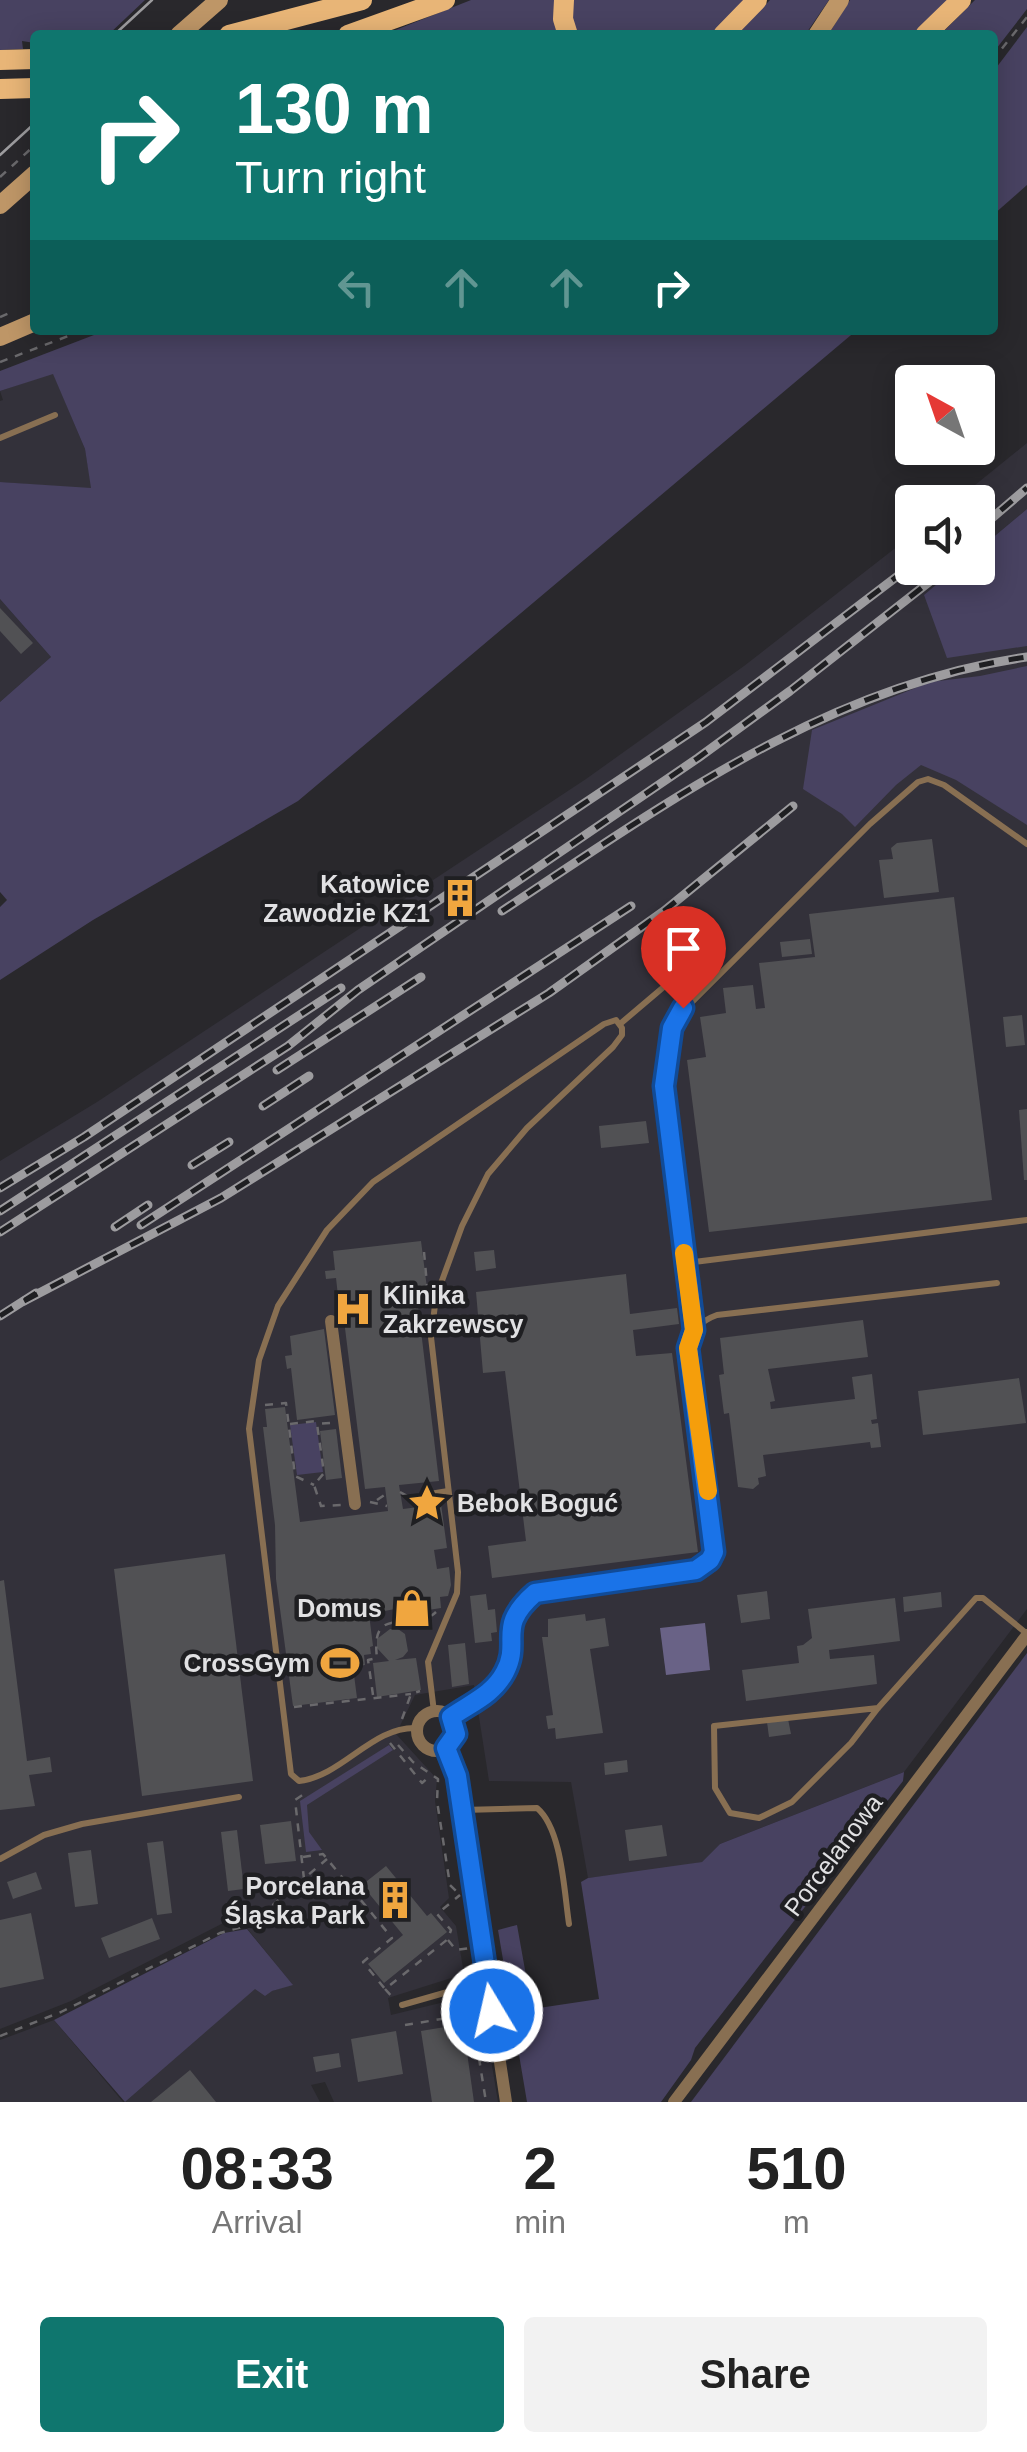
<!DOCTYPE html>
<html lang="en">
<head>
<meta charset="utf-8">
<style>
	:root { --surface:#fff; --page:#f2f2f2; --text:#222; --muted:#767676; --accent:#0f766e }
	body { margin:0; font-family:Helvetica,sans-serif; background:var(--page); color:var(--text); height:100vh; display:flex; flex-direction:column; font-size:38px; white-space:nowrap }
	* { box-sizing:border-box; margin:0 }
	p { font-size:32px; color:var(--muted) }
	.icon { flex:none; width:55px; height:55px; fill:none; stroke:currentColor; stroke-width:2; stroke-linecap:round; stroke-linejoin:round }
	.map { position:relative; height:2102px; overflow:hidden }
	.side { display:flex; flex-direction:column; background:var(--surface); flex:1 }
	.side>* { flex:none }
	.guide { position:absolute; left:30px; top:30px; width:968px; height:305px; border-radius:10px; box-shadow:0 5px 25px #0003; background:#0f766e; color:#fff; overflow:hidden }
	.needle { width:65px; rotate:320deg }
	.fabs { position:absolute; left:895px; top:365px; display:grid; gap:20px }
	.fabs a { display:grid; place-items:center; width:100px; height:100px; border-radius:10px; background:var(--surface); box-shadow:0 5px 25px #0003; font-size:50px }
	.pin { position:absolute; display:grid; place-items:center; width:85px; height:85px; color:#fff; margin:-102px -42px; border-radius:50% 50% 50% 0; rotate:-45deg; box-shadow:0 0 10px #0007 }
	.pin .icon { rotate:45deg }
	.me { position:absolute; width:110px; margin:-55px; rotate:351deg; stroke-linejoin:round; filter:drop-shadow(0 0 8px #0008) }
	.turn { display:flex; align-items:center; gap:35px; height:210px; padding:0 40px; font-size:45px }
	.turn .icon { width:130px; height:130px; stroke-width:2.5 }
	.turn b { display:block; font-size:70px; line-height:85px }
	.lanes { display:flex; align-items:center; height:95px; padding:0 40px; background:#0003; justify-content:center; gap:50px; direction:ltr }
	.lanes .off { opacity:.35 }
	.eta { display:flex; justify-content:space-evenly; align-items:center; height:170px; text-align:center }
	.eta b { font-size:60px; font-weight:800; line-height:70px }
	.primary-button { display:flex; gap:20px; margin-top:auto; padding:20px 40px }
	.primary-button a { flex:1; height:115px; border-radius:10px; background:var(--accent); color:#fff; font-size:40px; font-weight:800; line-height:115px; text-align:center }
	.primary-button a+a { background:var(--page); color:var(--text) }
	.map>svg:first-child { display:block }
	.built { fill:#33313a }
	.green { fill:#484261 }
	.water { fill:#696286 }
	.building { fill:#515154 }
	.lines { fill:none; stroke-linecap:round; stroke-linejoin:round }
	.path { stroke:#6a696c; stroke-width:2.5; stroke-dasharray:8 8; stroke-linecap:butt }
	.lane { stroke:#886f52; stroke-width:6 }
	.street { stroke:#886f52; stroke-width:12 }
	.secondary { stroke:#be9667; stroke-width:18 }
	.primary { stroke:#e8b577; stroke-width:20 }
	.tram { stroke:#9d9c9f; stroke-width:2.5 }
	.rail-casing { stroke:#9d9c9f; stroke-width:9 }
	.rail { stroke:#1f1f22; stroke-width:5; stroke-dasharray:15; stroke-linecap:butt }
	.route-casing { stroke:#114b97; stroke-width:25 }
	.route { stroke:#1a73e8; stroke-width:18 }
	.slow { stroke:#f59e0b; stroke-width:18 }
	.labels { text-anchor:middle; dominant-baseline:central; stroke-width:9; stroke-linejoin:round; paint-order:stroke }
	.poi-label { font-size:25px; font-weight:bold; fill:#e1e1e3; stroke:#1f1f22; text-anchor:end }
	.street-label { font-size:25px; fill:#e1e1e3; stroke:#1f1f22 }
</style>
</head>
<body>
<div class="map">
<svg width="1027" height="2102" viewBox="0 0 1027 2102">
	<rect width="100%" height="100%" fill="#29282c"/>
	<g class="built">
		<path d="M53 373 85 449 92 489 0 482V401L3 400 0 391Z"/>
		<path d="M1027 443V509L978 550V502H954Z"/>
		<path d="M912 535V568H956L925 595 1027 617V1609L904 1772 720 1844 702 1862 675 1867 588 1878 571 1782 489 1781 474 1685 415 1695 396 1734 437 1779 435 1801 449 1898 440 1907 456 1926 464 1974 388 1998 391 2015 477 1994 481 1999 498 2102H334L325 2082 311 2085 320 2102H125L255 1988 272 1991 292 1984 237 1916 71 2001 0 2029V1161L97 1102 586 779 744 666Z"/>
		<path d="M0 599 51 657 0 702Z"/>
		<path d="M54 2020 123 2102H0V2040Z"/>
	</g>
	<g class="green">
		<path d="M0 0H145L108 35H35V43L22 41 23 49 0 50Z"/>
		<path d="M471 0H555L558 35H383Z"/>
		<path d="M573 0H748L711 35H576L572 18Z"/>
		<path d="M770 0H829L805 35H737Z"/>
		<path d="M850 0H948L911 35H828Z"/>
		<path d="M975 0H1027V9L993 53 992 35H940Z"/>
		<path d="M1027 27V185L993 215V72Z"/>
		<path d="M107 330H857L298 801 93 920 0 980V907L7 900 0 892V702L51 657 0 599V482L91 488 85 449 53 374 0 391V371Z"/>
		<path d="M1027 509V646L947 658 924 595 956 568H978V550Z"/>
		<path d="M1027 666V825L956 780 921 765 896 785 855 827 842 814 803 789 812 730 930 682 980 676Z"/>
		<path d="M316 1422 323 1472 297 1475 290 1425Z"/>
		<path d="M1027 1653V2102H691Z"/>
		<path d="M389 1745 393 1750 307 1805 309 1832 322 1850 306 1852 300 1801Z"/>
		<path d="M904 1772 903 1781 695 2048 691 2060 661 2102H527L498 1930 517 1925 532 2009 599 1999 581 1882 588 1878 702 1862 720 1844Z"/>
		<path d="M247 1929 293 1985 272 1991 265 1996 255 1989 125 2102 54 2020 224 1933Z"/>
	</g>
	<path class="water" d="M705 1623 710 1670 666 1675 660 1628Z"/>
	<g class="building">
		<path d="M0 608 33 643 21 654 0 631Z"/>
		<path d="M932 839 939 892 884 898 879 860 893 859 891 848 897 843Z"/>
		<path d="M954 897 992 1200 709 1232 687 1060 706 1057 700 1017 726 1013 723 988 753 985 756 1009 765 1008 759 963 815 957 809 914Z"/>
		<path d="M810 939 812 954 782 957 780 942Z"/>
		<path d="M1022 1015 1025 1045 1006 1047 1003 1017Z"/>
		<path d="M1027 1109V1180H1024L1019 1110Z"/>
		<path d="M646 1121 649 1143 601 1148 599 1126Z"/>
		<path d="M421 1241 428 1296 417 1297 439 1481 399 1485 403 1509 441 1504 447 1548 434 1550 437 1569 449 1567 451 1585 448 1596 440 1597 441 1608 396 1615 395 1609 369 1614 373 1646 370 1647 371 1654 364 1655 365 1665 353 1667 357 1698 293 1706 276 1579 275 1525 263 1427H267L265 1409 285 1407 300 1522 388 1511 385 1487 365 1489 341 1296H338L336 1278 326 1279 325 1271 335 1270 333 1251Z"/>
		<path d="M494 1250 496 1268 476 1271 474 1252Z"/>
		<path d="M626 1274 630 1314 677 1308 679 1324 633 1330 636 1356 672 1353 698 1552 492 1578 488 1546 526 1541 505 1371 483 1373 476 1292Z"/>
		<path d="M863 1320 868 1357 768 1369 775 1401 770 1402 771 1409 855 1399 852 1377 872 1374 877 1419 871 1420 872 1424 878 1423 881 1447 871 1448 870 1442 763 1455 766 1476 758 1478 759 1484 753 1489 738 1487 729 1413 724 1414 719 1375 724 1374 720 1338Z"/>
		<path d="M324 1329 335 1415 297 1420 291 1368 287 1369 285 1356 292 1355 290 1336Z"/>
		<path d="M1019 1378 1026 1423 923 1435 918 1391Z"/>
		<path d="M336 1429 342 1478 326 1480 320 1431Z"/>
		<path d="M225 1554 253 1781 142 1796 114 1569Z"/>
		<path d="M4 1580 27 1761 50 1757 52 1772 29 1775 35 1806 0 1810V1581Z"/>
		<path d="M767 1591 770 1619 741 1623 737 1595Z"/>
		<path d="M941 1592 942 1607 904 1612 903 1597Z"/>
		<path d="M486 1594 488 1610 495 1609 497 1632 491 1633 492 1641 475 1643 470 1596Z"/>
		<path d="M895 1598 900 1641 829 1650 830 1659 874 1655 877 1684 746 1701 742 1670 799 1663 797 1646 803 1645 812 1638 808 1609Z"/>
		<path d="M585 1614 586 1621 605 1618 609 1646 590 1649 603 1733 556 1739 555 1728 548 1729 546 1716 553 1715 542 1637H548V1619Z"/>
		<path d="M390 1629H398L405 1634 408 1651 403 1657 395 1660 416 1658 421 1690 377 1697 373 1663 389 1661 377 1648V1639Z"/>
		<path d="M465 1643 469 1684 452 1687 448 1645Z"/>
		<path d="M788 1719 791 1734 769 1737 767 1722Z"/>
		<path d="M627 1760 628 1772 605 1775 604 1763Z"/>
		<path d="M291 1821 296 1861 265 1864 260 1825Z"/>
		<path d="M662 1825 667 1856 629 1861 625 1830Z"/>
		<path d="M237 1830 244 1889 228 1891 221 1832Z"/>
		<path d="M163 1841 172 1913 157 1915 147 1843Z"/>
		<path d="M91 1850 98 1904 75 1907 68 1853Z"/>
		<path d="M386 1866 427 1916 431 1913 447 1932 384 1983 368 1964 403 1935 362 1885Z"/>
		<path d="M36 1872 42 1889 13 1899 7 1882Z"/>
		<path d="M31 1913 44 1979 0 1988V1920Z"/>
		<path d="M152 1918 160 1939 109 1958 101 1938Z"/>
		<path d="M463 2024 474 2102H432L421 2031Z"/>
		<path d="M396 2031 403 2074 358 2082 351 2039Z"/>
		<path d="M339 2053 341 2067 316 2072 313 2057Z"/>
		<path d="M190 2070 216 2102H151Z"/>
	</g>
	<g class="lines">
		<g class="path">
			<path d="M992 61 1027 17"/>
			<path d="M0 177 35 145"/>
			<path d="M0 317 12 312"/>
			<path d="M0 362 84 330"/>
			<path d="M424 1252 427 1285"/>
			<path d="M265 1405 286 1403 295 1476 314 1485"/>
			<path d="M330 1423 317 1424 324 1473 314 1485 321 1506 342 1505"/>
			<path d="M290 1424 317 1421V1424"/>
			<path d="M400 1492 409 1497 417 1496"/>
			<path d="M377 1500 386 1494"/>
			<path d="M370 1502 387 1506"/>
			<path d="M373 1695 368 1660 377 1658C370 1601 412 1635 436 1612"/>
			<path d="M294 1707 411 1694"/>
			<path d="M402 1719 411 1694 420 1691"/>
			<path d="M390 1743 422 1783 431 1775"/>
			<path d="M398 1745 413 1762 438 1779 437 1801 450 1885 458 1893"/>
			<path d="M303 1857 323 1854 392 1938 363 1962 385 1989 448 1939 451 1930 437 1914 460 1895"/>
			<path d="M304 1879 295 1800 307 1792"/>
			<path d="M448 1940 456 1950 470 1948"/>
			<path d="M385 1989 394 1999"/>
			<path d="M405 2025 472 2014 486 2102"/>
			<path d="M0 2036 61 2012 220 1933 249 1925 327 1859"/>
		</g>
		<g class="lane">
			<path d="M0 438 55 415"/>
			<path d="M620 1024 699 957"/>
			<path d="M686 1263 1027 1220"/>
			<path d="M694 1329 664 1086 670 1038 677 1017 870 824 918 782 928 779 944 785 1027 844"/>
			<path d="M430 1494 448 1491"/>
			<path d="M878 1708 714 1726 715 1788 730 1813 759 1818 792 1802 851 1743 878 1708 976 1598H983L1026 1633"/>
			<path d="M451 1717C471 1703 493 1695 505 1671 522 1640 495 1627 535 1593L695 1570 710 1560 715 1545 688 1349C692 1331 700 1321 717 1315L997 1283"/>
			<path d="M417 1728C372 1726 343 1776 299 1781L291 1774 249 1429 259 1360 278 1306 327 1230 373 1182 604 1024 616 1020 622 1028V1035L613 1047 527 1128 488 1174 462 1226 436 1297 431 1337 458 1572 457 1593 428 1662 434 1712"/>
			<path d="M463 1810 537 1808C562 1829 564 1891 569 1924"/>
			<path d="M0 1859 44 1835 82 1824 239 1797"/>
			<path d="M402 2005 486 1981"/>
		</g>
		<g class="street">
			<path d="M331 1321 355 1504"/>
			<circle cx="437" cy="1731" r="20"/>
			<path d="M446 1749 457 1777 506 2102"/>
			<path d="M674 2102 1027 1635"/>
		</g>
		<g class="secondary">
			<path d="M179 35 219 0"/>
			<path d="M817 35 840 0"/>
			<path d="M0 205 35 174"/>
			<path d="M0 337 35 322"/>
		</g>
		<g class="primary">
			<path d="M564 0 563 19 568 35"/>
			<path d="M229 35 362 0"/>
			<path d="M348 35 445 0"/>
			<path d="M723 35 757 0"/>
			<path d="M925 35 961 0"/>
			<path d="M0 60 35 59"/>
			<path d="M0 89 35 88"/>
		</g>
		<g class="tram">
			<path d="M114 35 152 0"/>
			<path d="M0 155 35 123"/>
		</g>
		<g class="rail-casing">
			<g id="rail">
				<path d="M978 530 1027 488"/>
				<path d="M502 911C666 803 828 685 1027 657"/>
				<path d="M277 1070 421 977"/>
				<path d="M263 1106 309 1076"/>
				<path d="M192 1165 229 1142"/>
				<path d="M0 1188 84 1137 706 722 912 565"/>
				<path d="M0 1211 341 988"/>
				<path d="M141 1225 631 906"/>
				<path d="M115 1227 148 1205"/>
				<path d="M0 1232 288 1046 358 990 698 758 790 691 947 568"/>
				<path d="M24 1301 221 1198 549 993 664 911 793 806"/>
				<path d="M0 1316 36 1293"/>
			</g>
		</g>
		<use href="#rail" class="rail"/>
	</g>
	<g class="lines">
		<g class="route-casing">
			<path id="route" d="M492 2011 457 1776 446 1748 456 1734 451 1717C471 1703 493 1695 505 1672 522 1640 495 1628 535 1593L696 1570 710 1560 714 1552 688 1348 694 1330 664 1086 672 1028 683 1008"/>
		</g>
		<use href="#route" class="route"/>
		<path class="slow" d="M684 1253 694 1330 688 1348 708 1491"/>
	</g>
	<defs>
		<g id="building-bare" transform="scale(3)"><path d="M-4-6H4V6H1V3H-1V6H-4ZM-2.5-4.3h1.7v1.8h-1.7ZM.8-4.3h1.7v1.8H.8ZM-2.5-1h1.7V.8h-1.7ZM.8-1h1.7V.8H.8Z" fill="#f0a63f" stroke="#1f1f22" stroke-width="2.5" paint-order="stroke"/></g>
		<g id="hospital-bare" transform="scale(3)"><path d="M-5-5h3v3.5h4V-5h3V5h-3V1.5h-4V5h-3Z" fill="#f0a63f" stroke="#1f1f22" stroke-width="2.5" paint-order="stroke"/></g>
		<g id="sight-bare" transform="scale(3)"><path d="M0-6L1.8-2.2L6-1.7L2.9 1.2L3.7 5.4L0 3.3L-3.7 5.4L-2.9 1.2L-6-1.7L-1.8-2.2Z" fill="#f0a63f" stroke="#1f1f22" stroke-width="2.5" paint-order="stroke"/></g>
		<g id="shop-bare" transform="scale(3)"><path d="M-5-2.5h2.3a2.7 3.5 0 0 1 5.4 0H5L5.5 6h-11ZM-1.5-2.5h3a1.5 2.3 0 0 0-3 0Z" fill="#f0a63f" stroke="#1f1f22" stroke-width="2.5" paint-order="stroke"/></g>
		<g id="stadium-bare" transform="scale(3)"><path d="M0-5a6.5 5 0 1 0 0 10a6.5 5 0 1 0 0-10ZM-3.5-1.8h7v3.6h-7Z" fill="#f0a63f" stroke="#1f1f22" stroke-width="2.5" paint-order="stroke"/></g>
	</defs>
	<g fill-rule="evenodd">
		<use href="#building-bare" x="460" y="898"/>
		<use href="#hospital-bare" x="353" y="1309"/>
		<use href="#sight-bare" x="427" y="1503"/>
		<use href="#shop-bare" x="412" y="1608"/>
		<use href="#stadium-bare" x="340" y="1663"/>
		<use href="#building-bare" x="395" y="1900"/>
	</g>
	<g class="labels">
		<g class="poi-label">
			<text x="430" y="884">Katowice<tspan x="430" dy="29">Zawodzie KZ1</tspan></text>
			<text x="383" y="1295" text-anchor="start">Klinika<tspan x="383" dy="29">Zakrzewscy</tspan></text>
			<text x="457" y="1503" text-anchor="start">Bebok Boguć</text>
			<text x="382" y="1608">Domus</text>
			<text x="310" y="1663">CrossGym</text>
			<text x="365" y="1886">Porcelana<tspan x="365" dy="29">Śląska Park</tspan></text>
		</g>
		<g class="street-label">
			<text transform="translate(833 1855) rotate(-53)">Porcelanowa</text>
		</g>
	</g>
</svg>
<div class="fabs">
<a><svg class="needle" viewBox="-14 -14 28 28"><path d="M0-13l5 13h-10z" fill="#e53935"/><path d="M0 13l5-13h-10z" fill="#767676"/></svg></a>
<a><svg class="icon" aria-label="sound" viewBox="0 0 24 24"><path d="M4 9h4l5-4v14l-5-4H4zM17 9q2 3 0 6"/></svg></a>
</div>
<div class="pin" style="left:683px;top:1008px;background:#d93025"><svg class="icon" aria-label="arrive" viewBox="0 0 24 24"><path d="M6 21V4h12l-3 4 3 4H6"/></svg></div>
<svg class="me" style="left:492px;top:2011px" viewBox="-20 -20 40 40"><circle r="17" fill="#1a73e8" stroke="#fff" stroke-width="3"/><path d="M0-11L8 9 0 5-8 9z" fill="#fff"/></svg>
<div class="guide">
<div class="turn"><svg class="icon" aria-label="right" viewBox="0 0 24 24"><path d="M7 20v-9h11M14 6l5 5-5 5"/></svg><div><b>130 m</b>Turn right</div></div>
<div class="lanes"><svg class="icon off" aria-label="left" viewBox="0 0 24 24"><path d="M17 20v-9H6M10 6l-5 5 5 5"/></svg><svg class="icon off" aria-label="ahead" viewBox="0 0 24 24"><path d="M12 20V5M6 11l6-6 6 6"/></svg><svg class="icon off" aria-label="ahead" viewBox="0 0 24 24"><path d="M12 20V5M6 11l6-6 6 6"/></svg><svg class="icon" aria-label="right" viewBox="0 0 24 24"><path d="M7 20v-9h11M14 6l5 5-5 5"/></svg></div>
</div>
</div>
<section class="side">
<div class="eta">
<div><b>08:33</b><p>Arrival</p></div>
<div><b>2</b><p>min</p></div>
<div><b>510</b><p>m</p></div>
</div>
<div class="primary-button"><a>Exit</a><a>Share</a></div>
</section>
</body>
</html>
